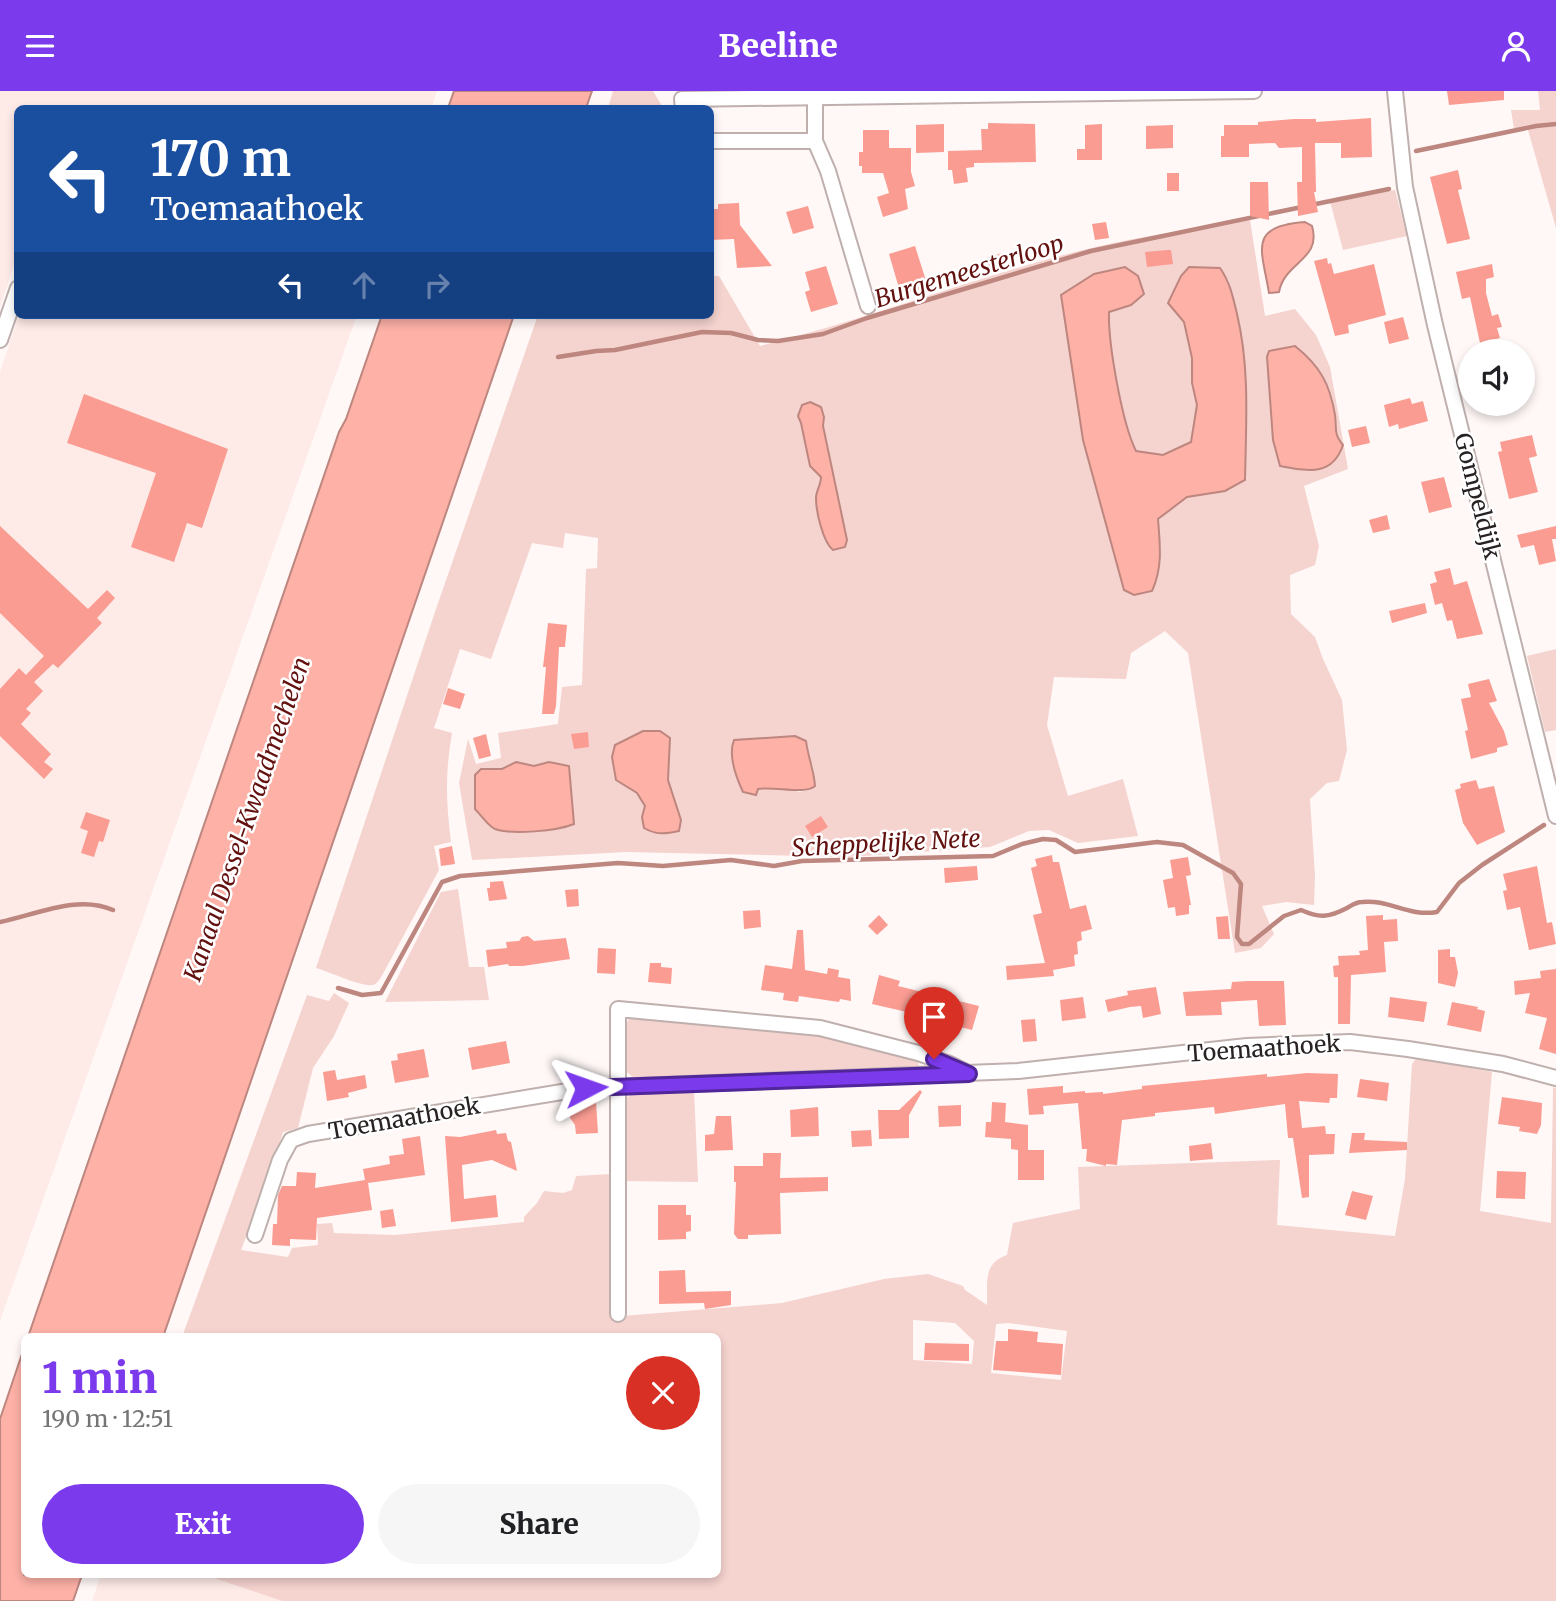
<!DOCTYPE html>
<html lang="en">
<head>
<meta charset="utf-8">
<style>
	:root { --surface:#fff; --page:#f6f6f6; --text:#202124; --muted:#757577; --accent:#7c3aed }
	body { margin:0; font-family:Merriweather,serif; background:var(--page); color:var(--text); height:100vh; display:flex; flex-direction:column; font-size:26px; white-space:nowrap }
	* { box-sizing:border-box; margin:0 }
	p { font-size:23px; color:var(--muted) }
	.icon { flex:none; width:38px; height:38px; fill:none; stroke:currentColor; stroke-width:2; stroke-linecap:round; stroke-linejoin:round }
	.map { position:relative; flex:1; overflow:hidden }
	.sheet { position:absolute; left:21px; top:1242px; width:700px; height:245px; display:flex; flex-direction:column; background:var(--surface); border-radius:10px; box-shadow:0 4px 10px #0003 }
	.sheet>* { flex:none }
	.guide { position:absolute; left:14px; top:14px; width:700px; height:214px; border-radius:10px; box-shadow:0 4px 10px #0003; background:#1a4fa0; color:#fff; overflow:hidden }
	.tools { position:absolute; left:1458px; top:248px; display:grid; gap:14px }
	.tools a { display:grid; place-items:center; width:77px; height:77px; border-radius:50%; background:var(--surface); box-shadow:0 4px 10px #0003; font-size:35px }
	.pin { position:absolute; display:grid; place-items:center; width:60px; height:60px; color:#fff; margin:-72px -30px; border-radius:50% 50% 50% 0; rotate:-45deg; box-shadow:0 0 7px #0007 }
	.pin .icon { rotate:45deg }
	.me { position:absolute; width:77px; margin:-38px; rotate:86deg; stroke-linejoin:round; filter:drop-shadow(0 0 5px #0008) }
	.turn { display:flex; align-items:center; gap:24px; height:147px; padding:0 21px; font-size:32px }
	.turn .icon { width:91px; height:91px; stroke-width:2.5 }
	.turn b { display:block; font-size:49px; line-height:60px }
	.lanes { display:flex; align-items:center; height:66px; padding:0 21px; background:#0003; justify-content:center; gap:35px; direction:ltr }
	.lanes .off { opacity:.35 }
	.round { display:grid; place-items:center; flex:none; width:74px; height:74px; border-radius:37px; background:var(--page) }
	.summary { display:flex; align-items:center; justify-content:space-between; height:119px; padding:0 21px }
	h1 { font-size:42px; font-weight:800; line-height:52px; color:var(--accent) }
	.button { display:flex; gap:14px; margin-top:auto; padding:14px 21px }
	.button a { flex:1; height:80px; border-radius:42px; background:var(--accent); color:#fff; font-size:28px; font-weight:800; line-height:80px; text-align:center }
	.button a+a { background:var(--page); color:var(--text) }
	header { display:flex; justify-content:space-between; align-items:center; height:91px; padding:0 21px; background:var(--accent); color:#fff; font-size:32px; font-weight:800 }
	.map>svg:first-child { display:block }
	.built { fill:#feeae7 }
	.green { fill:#f5d3cf; fill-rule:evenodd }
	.water { fill:#fdb1a7; stroke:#bd867f; stroke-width:2 }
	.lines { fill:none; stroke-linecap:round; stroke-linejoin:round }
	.stream { stroke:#bd867f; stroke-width:4.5 }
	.building { fill:#fa9c92 }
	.minor-casing { stroke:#bfb0ae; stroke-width:18 }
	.minor { stroke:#fff; stroke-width:14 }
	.route-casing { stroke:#51269a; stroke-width:18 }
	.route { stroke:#7c3aed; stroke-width:12 }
	.labels { text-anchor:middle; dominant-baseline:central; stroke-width:5; stroke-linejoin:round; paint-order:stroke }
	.street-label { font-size:23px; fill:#282322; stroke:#fff }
	.water-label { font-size:24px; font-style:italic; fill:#62110f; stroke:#fff }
</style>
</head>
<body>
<header><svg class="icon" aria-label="menu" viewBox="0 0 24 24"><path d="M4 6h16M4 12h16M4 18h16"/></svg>Beeline<svg class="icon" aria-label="person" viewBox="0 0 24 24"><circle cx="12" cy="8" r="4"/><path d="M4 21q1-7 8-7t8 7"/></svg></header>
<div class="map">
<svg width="1556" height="1510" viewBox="0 0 1556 1510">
	<rect width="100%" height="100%" fill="#fff8f7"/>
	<g class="built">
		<path d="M0 0H437L431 18H18L17 164 0 216Z"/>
		<path d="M19 224H357L0 1230V281Z"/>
		<path d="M101 1484H205L282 1510H92Z"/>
	</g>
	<g class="green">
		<path d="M613 0H653L663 17H608Z"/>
		<path d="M1538 0H1556V137L1528 39 1514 38 1511 19H1540Z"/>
		<path d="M1395 99 1407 145 1343 159 1330 110Z"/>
		<path d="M1250 129 1265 225 1295 218 1316 244 1330 276 1348 378 1304 395 1319 455 1315 474 1290 484 1291 523 1315 546 1323 568 1342 609 1347 659 1339 690 1327 692 1310 708 1315 785 1314 814 1286 811 1262 815 1274 843 1261 857 1235 862 1188 562 1165 540 1131 562 1126 588 1054 586 1047 634 1068 705 1123 688 1138 745 1078 752 1049 739 1029 740 990 756 847 766 626 761 472 769 459 692 468 648 476 673 501 667 498 642 558 633 562 596 582 594 586 478 597 477 598 447 565 442 563 457 532 452 491 568 460 558 434 637 452 642C445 683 446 710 451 751L434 755 439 779 385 879C382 884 380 890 375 893 367 899 328 880 316 877L435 521 538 224H710L711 185H719L760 255C860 230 957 193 1056 166 1120 148 1185 139 1250 129ZM1189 177 1220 178 1229 190 1225 400 1187 406 1158 428 1161 463 1124 499 1083 349 1061 204 1131 214 1109 221C1108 255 1121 330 1136 360L1163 364 1191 352 1197 314 1192 292V267L1184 231ZM1306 264C1330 294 1337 305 1335 345L1273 349 1267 266ZM798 325 824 326 823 335 847 449 818 400 821 386ZM643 640 670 647 668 689 681 729 642 726 645 715 637 702 616 689 615 654ZM731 660 808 666 813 675 815 695 810 699 799 701 792 697 773 696 743 701 738 690ZM516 671 534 675 549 671 571 692 573 733 561 738 527 739 475 693V684L481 678H502Z"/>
		<path d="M1556 558V639L1545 641 1527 565Z"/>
		<path d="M458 798 469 876H484L489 909 385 911 441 801Z"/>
		<path d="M334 902 349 912 334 945 313 977 298 1037 283 1041 260 1110 241 1159 288 1166 292 1157 318 1154 317 1133 332 1132 334 1142 395 1144 524 1131V1126L537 1112 544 1100 563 1102 572 1099 576 1085 611 1083 610 1226 782 1212 884 1188 928 1183 963 1195 965 1199 987 1214C988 1192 982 1173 1007 1164L1013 1132 1080 1118 1078 1076 1280 1069 1277 1134 1395 1145 1405 1088 1412 973 1417 966 1492 981 1480 1120 1551 1132 1553 996 1556 997V1510H282L205 1484H718V1246H182L307 904 329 910ZM913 1229 955 1232 974 1250 972 1273 913 1269ZM1008 1232 1067 1240 1061 1289 991 1282 996 1233Z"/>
		<path d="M641 926 818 942 918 969 919 977 915 978 634 987 624 979 623 937 629 928Z"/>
		<path d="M694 998 698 1091 623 1090V1009L637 1000Z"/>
	</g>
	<g class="water">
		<path d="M454 0H592L586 17H448Z"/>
		<path d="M1305 131 1312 135C1322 169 1285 170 1279 201L1269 202C1262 159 1247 135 1305 131Z"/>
		<path d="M1125 176 1138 185 1144 203 1131 214 1109 221C1108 252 1122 332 1136 360L1163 364 1191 351 1197 314 1192 292V267L1184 231 1168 212 1181 185 1189 176 1220 177C1230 191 1233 206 1237 223 1250 277 1246 333 1245 389L1225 400 1187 406 1158 428C1160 454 1163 476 1152 500L1134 504 1124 499 1083 349 1061 204 1094 183Z"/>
		<path d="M382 224H514L163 1246H28L339 341 346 328Z"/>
		<path d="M1295 255C1320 275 1330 293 1335 324 1337 338 1333 342 1343 354 1332 386 1308 380 1280 375L1273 349 1267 266 1269 260Z"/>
		<path d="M810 311 821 316 824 326 823 335 847 449 845 456 833 459C823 451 816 421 816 407 816 400 821 394 821 386L810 375 801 332 798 325 802 314Z"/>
		<path d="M643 640H660L670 647 668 689 681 729 679 740C665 743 656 744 644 737L642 726 645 715 637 702 616 689 612 666 615 654Z"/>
		<path d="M795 645 806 650C808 666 814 679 815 695 805 704 775 695 758 698L756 704 743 701C736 686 728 664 734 649Z"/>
		<path d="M516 671 534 675 549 671 569 675 574 733C557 740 512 744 495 738 488 735 481 724 475 718V684L481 678H502Z"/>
		<path d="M24 1257V1484H82L73 1510H0V1328Z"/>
	</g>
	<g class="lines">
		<g class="stream">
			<path d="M1416 60 1536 35 1556 33"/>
			<path d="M1311 114 1389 98"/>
			<path d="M558 266 596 260 615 259 702 241 731 242 758 249 778 250 823 243 867 227 1091 160 1302 116"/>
			<path d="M0 831C35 824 78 803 113 819"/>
			<path d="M338 897 362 904 381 902 442 791 460 785 618 772 663 775 731 769 774 775 802 770 993 765 1022 753 1043 748 1056 749 1075 761 1157 751 1183 754 1233 782 1241 793 1237 846 1242 853H1249L1284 825 1301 819C1319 827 1328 827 1347 817 1352 814 1356 811 1362 811 1389 808 1408 826 1437 821L1459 792 1482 774 1544 734"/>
		</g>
	</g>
	<g class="building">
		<path d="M1447 0H1504V9L1449 14Z"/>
		<path d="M1371 27 1372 66 1341 67V52H1315L1316 101H1314L1318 121 1298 125 1297 91H1302V56L1279 57 1275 52 1249 53V66H1221V45H1224V34H1258V31L1294 28H1316V31Z"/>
		<path d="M988 32 1035 33 1036 71 974 72V76L966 77 968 91 954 93 952 79H948V60L982 59 981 38H988Z"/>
		<path d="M944 33V61L916 62V34Z"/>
		<path d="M1102 33V69H1077V58H1085V34Z"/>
		<path d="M1173 34V57L1146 58V35Z"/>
		<path d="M863 39H889V57H911V81L915 95 905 98 908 118 883 126 877 106 889 102 883 82H862V75H859V61H863Z"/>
		<path d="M1458 79 1462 98 1458 99 1470 148 1447 153 1430 86Z"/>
		<rect x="1167" y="82" width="12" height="18"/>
		<path d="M1250 91H1268L1269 129 1250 125Z"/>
		<path d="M739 112 740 134 772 175 737 177 734 148 710 149V118H718V113Z"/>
		<path d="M808 115 814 137 793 143 786 121Z"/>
		<path d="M1106 131 1109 147 1095 149 1092 133Z"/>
		<path d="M915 155 928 196 901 204 889 163Z"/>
		<path d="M1168 159H1171L1173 173 1147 176 1145 161Z"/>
		<path d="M1002 162 1006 177 989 182 984 168Z"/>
		<path d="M1327 167 1328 173 1331 172 1334 183 1374 173 1386 224 1348 234 1349 242 1335 245 1314 170Z"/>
		<path d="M1492 173 1494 186 1486 188V202L1492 225 1498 223 1502 236 1497 237 1500 247 1480 252 1470 206 1462 208 1456 181Z"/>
		<path d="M826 175 838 213 811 221 805 201 810 199 805 181Z"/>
		<path d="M1403 226 1409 248 1389 253 1384 231Z"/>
		<path d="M84 303 228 358 202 437 187 432 174 471 131 456 156 382 67 352Z"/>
		<path d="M1410 307 1412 313 1423 310 1428 330 1399 338 1398 333 1389 336 1384 314Z"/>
		<path d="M1366 335 1370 352 1352 356 1348 339Z"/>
		<path d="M1532 344 1537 365 1529 367 1538 401 1509 408 1498 361 1502 360 1500 351Z"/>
		<path d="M1444 386 1452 416 1429 422 1421 391Z"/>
		<path d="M1387 424 1390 438 1373 442 1369 429Z"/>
		<path d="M0 435 88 518 107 499 115 507 97 527 102 532 58 577 53 573 34 591 43 600 26 618 31 622 21 633 51 663 44 671 53 678 44 688 0 645V598L19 577 26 584 44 565 0 522Z"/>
		<path d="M1556 435V448H1552L1556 470 1539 474 1534 454 1521 457 1517 444Z"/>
		<path d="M1450 477 1454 494 1467 490 1483 543 1457 548 1452 529 1447 530 1442 512 1435 514 1430 493 1437 491 1434 481Z"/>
		<path d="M1425 512 1427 522 1392 532 1389 520Z"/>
		<path d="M548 532 567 534 565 556H559L556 615 554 623H542L546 576H543Z"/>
		<path d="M1489 588 1497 610 1489 612 1504 640 1508 654 1497 657V661L1471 668 1465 640 1468 639 1461 608 1471 606 1468 593Z"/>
		<path d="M448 597 465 603 460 618 443 613Z"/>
		<path d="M588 641 589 656 574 658 571 643Z"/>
		<path d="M486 643 491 665 479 668 473 647Z"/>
		<path d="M1476 689 1479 698 1494 695 1505 741 1477 754 1463 732 1455 699 1461 697 1460 693Z"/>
		<path d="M86 721 110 729 103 751 99 750 94 766 81 762 88 740 80 737Z"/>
		<path d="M821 725 828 736 812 746 805 735Z"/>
		<path d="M452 755 455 773 441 775 439 758Z"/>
		<path d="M1052 764 1053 771H1059L1070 818 1086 814 1092 838 1081 841 1082 849 1077 851 1078 863 1074 864 1075 875 1053 879 1054 885 1007 889 1006 875 1045 872 1033 824 1042 822 1031 777 1037 775 1035 768Z"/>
		<path d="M1188 766 1191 784 1186 785 1191 814H1189V823L1176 825 1175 816 1168 817 1163 789 1173 787 1170 769Z"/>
		<path d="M977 775 978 789 945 792 944 777Z"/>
		<path d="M1537 775 1547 832 1552 831 1556 853 1529 859 1520 816 1507 819 1503 800 1507 799 1503 783Z"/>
		<path d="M503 790 507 808 489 810 487 797H490V791Z"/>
		<path d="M578 798 579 815 567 816 565 799Z"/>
		<path d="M760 819 761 836 744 838 743 820Z"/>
		<path d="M879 824 888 834 877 844 868 835Z"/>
		<path d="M1383 824V829L1397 828 1398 850 1384 851 1386 881 1351 884 1350 933H1338V886H1334L1333 875 1339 874 1338 865 1360 864 1359 860 1368 859 1366 825Z"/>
		<path d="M1228 825 1230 848H1218L1216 826Z"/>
		<path d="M797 839H803L805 879 827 883 828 877 839 879 838 886 850 888 851 910 840 908 839 911 799 905 798 911 783 909 784 902 761 899 765 874 792 878Z"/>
		<path d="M528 845 534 850 566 847 570 868 523 875H509L508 873 488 876 486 859 507 857 506 851 519 850 522 846Z"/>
		<path d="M598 857 616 858 615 883 597 882Z"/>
		<path d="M1450 858V866H1455L1458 882 1455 896 1438 892V859Z"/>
		<path d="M650 872H661V876L672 877 671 893 648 891Z"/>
		<path d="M1556 878V963L1539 958 1547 927 1525 922 1530 902 1515 904 1514 890 1541 887 1540 880Z"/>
		<path d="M879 884 900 890 898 895 979 915 972 939 932 929 933 927 872 913Z"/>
		<path d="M1248 890H1284L1286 934 1259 935 1257 909 1221 911 1222 924 1186 925 1183 901 1231 898 1232 891Z"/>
		<path d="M1156 896 1161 923 1143 927 1141 915 1130 916 1108 921 1105 909 1128 904 1127 900Z"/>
		<path d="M1083 906 1086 927 1062 930 1060 909Z"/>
		<path d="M1390 906 1427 911 1424 931 1388 926Z"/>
		<path d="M1452 911 1478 916 1477 918 1485 920 1481 941 1447 934Z"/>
		<path d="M1035 928 1037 950 1023 951 1021 929Z"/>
		<path d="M506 950 510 972 472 979 468 957Z"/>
		<path d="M424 958 429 986 395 992 391 970 398 969 397 963Z"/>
		<path d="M335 979 337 989 365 984 367 997 348 1002 349 1006 327 1010 323 981Z"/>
		<path d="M1307 982 1338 983 1337 1007H1330L1329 1012 1299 1010 1302 1037 1325 1035 1326 1043H1335L1334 1063 1309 1064V1106L1302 1107 1293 1047H1288L1285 1013 1215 1023 1214 1016 1155 1022V1025L1122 1029 1117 1074 1106 1073V1075L1086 1070 1087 1058H1082L1078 1012 1043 1015 1044 1023 1029 1024 1027 998 1063 995V1002L1085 1000V1002L1103 1001V1003L1142 998V995L1267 983V986Z"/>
		<path d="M1360 988 1389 992 1387 1010 1357 1006Z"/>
		<path d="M920 999 922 1001 909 1024V1047L879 1048 878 1019H899Z"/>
		<path d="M1502 1006 1542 1012 1541 1034 1537 1043 1519 1040 1520 1036 1498 1033Z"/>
		<path d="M596 1011 598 1042 576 1043 575 1034 570 1027 569 1012Z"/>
		<path d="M992 1011 1006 1012 1005 1031 1028 1034V1059H1044V1089H1018V1059L1011 1058V1048L985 1046 986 1031H991Z"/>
		<path d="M961 1014V1035L939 1036 938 1015Z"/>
		<path d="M818 1016 819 1045 791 1046 790 1019Z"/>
		<path d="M716 1025H731L733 1059 705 1060V1044L714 1043Z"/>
		<path d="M496 1039 497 1043 506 1042 508 1050 511 1051 517 1080 492 1069 462 1074 464 1108 496 1104 498 1126 451 1131 445 1045 460 1046Z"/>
		<path d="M871 1039 872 1055 852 1056 851 1040Z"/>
		<path d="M1352 1042H1365L1364 1049 1407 1051V1059L1349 1062Z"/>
		<path d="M420 1045 425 1084 368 1092 372 1119 317 1127 316 1149 290 1148V1155L272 1154 273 1133H277L278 1104 282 1095H296L297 1081 316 1082 315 1097 365 1089 363 1078 390 1073 389 1065 404 1063 402 1048Z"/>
		<path d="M1211 1052 1213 1068 1190 1070 1189 1055Z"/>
		<path d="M763 1062H781L780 1087 828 1086V1100L780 1102 781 1143 748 1144V1148H738L734 1143 736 1091H734V1075H763Z"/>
		<path d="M1497 1080 1526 1081 1525 1108 1496 1107Z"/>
		<path d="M1352 1100 1373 1105 1366 1129 1345 1124Z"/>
		<path d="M658 1114H686V1124H691V1140L686 1141V1148L658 1149Z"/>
		<path d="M393 1118 396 1135 382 1137 380 1120Z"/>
		<path d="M685 1179 686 1201 731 1200V1214L705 1218 704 1212 659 1213V1180Z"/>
		<path d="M1008 1238 1038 1241 1037 1251 1063 1253 1061 1284 993 1279 996 1250H1008Z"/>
		<path d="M925 1252 969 1253V1270L924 1269Z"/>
	</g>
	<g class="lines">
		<g class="minor-casing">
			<g id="minor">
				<path d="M1395 0 1405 96 1435 234 1556 725"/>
				<path d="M815 6V50L828 80 868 215"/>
				<path d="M683 18 682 8 1254 0"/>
				<path d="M710 50H815"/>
				<path d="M0 249 18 197"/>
				<path d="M255 1144 280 1069 291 1049 308 1043 586 997 1018 980 1247 955 1295 953 1350 951 1408 958 1503 973 1556 987"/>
				<path d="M618 1223V918L820 937 918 962 950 973 968 982"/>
			</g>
		</g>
		<use href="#minor" class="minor"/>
	</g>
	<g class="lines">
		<g class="route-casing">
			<path id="route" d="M586 997 969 983 934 968"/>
		</g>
		<use href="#route" class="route"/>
	</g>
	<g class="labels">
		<g class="street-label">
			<text transform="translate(1478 405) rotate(76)">Gompeldijk</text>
			<text transform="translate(1264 957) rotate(-4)">Toemaathoek</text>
			<text transform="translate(404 1027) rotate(-10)">Toemaathoek</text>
		</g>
		<g class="water-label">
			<text transform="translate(969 180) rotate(-17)">Burgemeesterloop</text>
			<text transform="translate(247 728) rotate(-71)">Kanaal Dessel-Kwaadmechelen</text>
			<text transform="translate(886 752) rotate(-3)">Scheppelijke Nete</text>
		</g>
	</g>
</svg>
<div class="tools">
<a><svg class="icon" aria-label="sound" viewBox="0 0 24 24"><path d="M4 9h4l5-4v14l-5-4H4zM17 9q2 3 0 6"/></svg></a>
</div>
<div class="pin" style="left:934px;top:968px;background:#d93025"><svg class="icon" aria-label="arrive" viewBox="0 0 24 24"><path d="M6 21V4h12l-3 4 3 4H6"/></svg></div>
<svg class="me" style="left:586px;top:997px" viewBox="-20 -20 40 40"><path d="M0-17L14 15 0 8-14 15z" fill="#7c3aed" stroke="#fff" stroke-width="4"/></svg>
<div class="guide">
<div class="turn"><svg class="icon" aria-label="left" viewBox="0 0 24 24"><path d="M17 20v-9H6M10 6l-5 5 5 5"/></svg><div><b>170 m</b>Toemaathoek</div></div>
<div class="lanes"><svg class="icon" aria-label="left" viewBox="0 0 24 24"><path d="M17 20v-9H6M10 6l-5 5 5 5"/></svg><svg class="icon off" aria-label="ahead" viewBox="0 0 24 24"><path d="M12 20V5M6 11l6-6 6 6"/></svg><svg class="icon off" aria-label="right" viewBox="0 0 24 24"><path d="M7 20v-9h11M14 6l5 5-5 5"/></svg></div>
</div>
<section class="sheet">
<div class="summary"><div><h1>1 min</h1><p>190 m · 12:51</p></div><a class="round" style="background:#d93025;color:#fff"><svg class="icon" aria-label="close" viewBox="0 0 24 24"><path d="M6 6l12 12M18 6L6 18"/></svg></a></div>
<div class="button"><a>Exit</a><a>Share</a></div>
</section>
</div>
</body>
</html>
